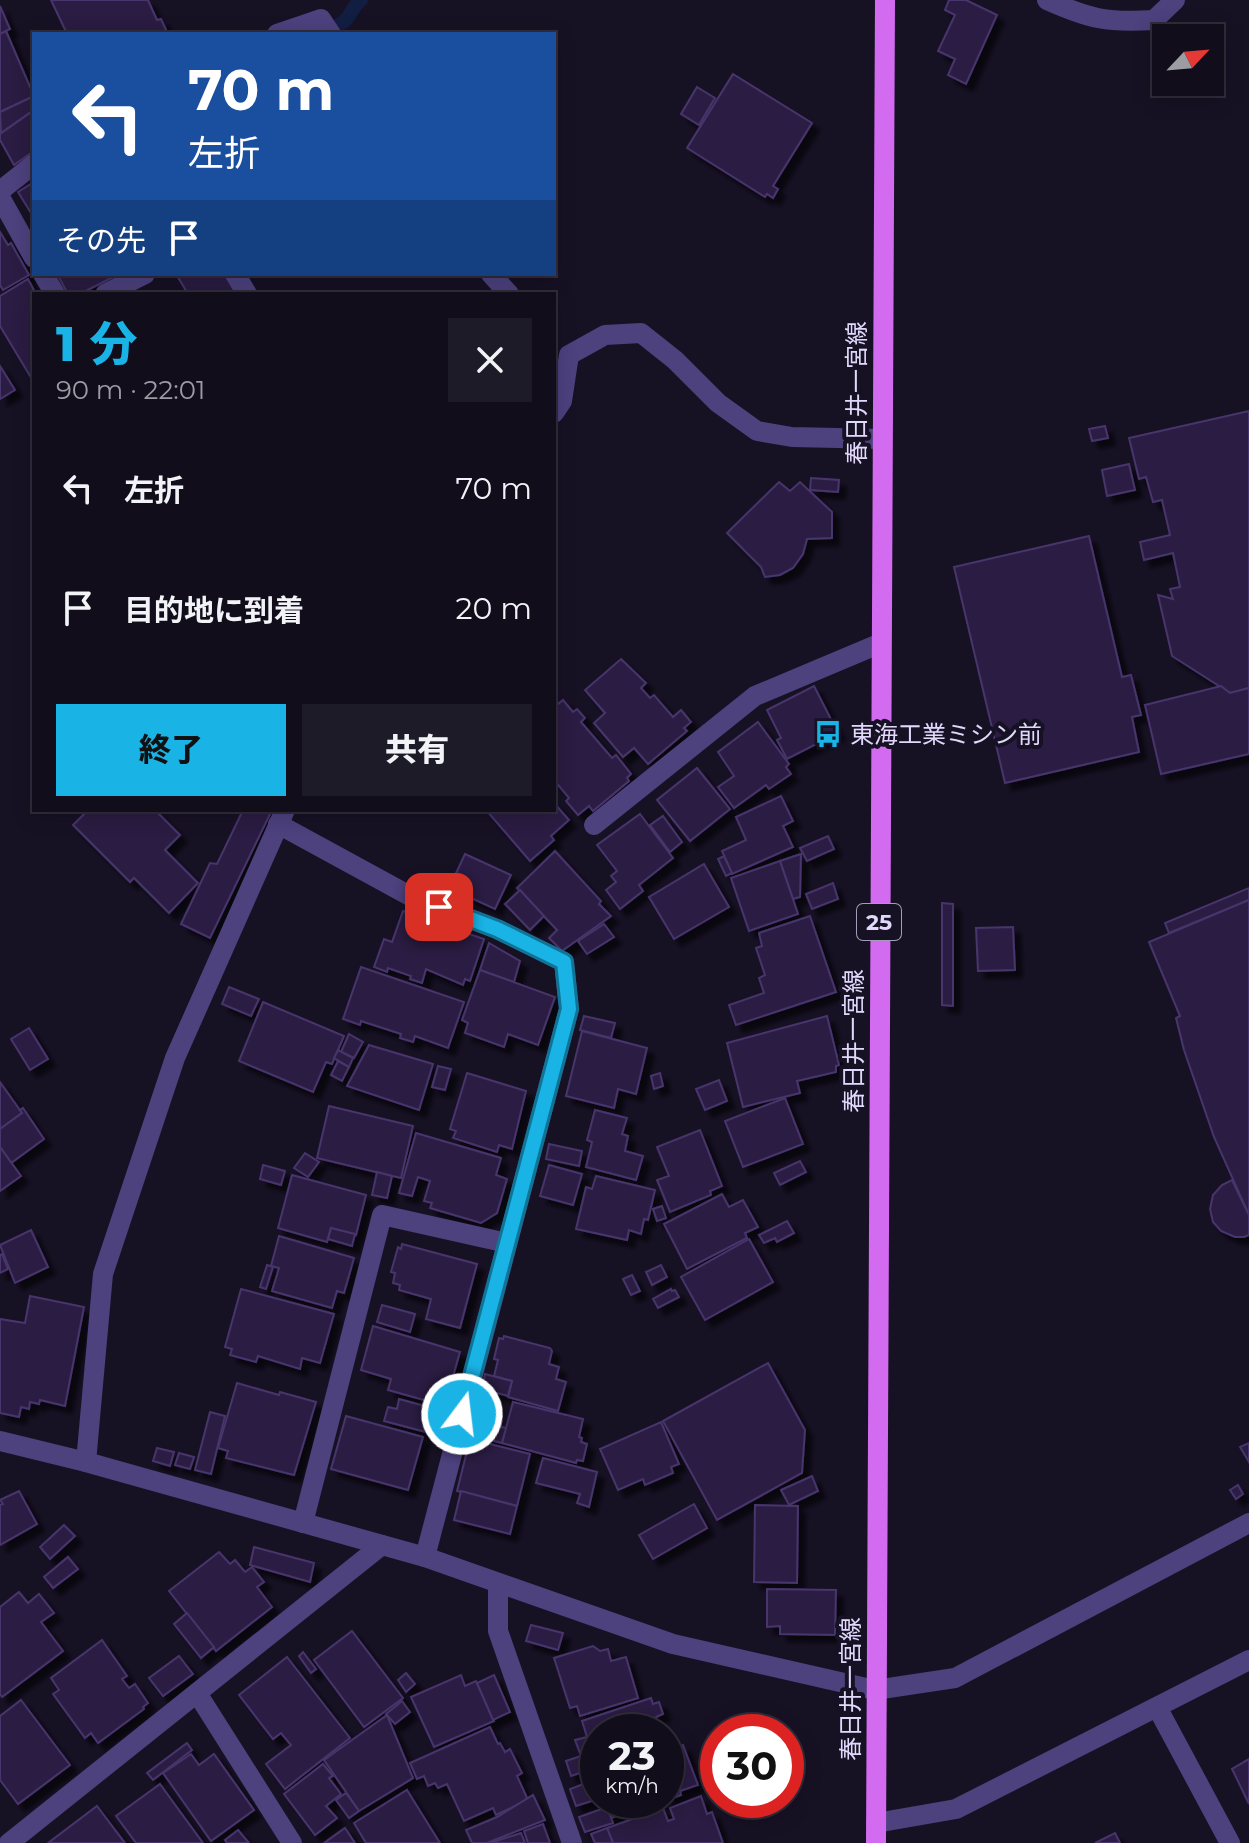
<!DOCTYPE html>
<html lang="ja">
<head>
<meta charset="utf-8">
<style>
	:root { --surface:#110d1b; --page:#1e1b28; --text:#f1f3f6; --muted:#9c9ca3; --line:#302d3a; --accent:#19b3e6 }
	body { margin:0; font-family:Montserrat,"Noto Sans JP",sans-serif; background:var(--page); color:var(--text); height:100vh; display:flex; flex-direction:column; font-size:30px; white-space:nowrap }
	* { box-sizing:border-box; margin:0 }
	p { font-size:26px; color:var(--muted) }
	.icon { flex:none; width:44px; height:44px; fill:none; stroke:currentColor; stroke-width:2; stroke-linecap:round; stroke-linejoin:round }
	.map { position:relative; flex:1; overflow:hidden }
	.side { position:absolute; left:32px; top:292px; width:524px; height:520px; display:flex; flex-direction:column; background:var(--surface); border-radius:0px; box-shadow:0 4px 20px #0003,0 0 0 2px var(--line) }
	.side>* { flex:none }
	.banner { position:absolute; left:32px; top:32px; width:524px; height:244px; border-radius:0px; box-shadow:0 4px 20px #0003,0 0 0 2px var(--line); background:#1a4fa0; color:#fff; overflow:hidden }
	.needle { width:52px; rotate:64deg }
	.tools { position:absolute; left:1152px; top:24px; display:grid; gap:16px }
	.tools a { display:grid; place-items:center; width:72px; height:72px; border-radius:0px; background:var(--surface); box-shadow:0 4px 20px #0003,0 0 0 2px var(--line); font-size:40px }
	.speed { position:absolute; left:580px; top:1714px; display:flex; gap:16px; font-size:40px; font-weight:700; text-align:center }
	.speed>* { display:grid; place-content:center; width:104px; height:104px; border-radius:50%; background:var(--surface); box-shadow:0 4px 20px #0003,0 0 0 2px var(--line); line-height:1 }
	.speed small { font-size:20px; font-weight:400 }
	.speed .limit { border:12px solid #d22; background:#fff; color:#111 }
	.pin { position:absolute; display:grid; place-items:center; width:68px; height:68px; color:#fff; margin:-34px; border-radius:16px; box-shadow:0 4px 12px #0006 }
	.me { position:absolute; width:88px; margin:-44px; rotate:15deg; stroke-linejoin:round; filter:drop-shadow(0 0 6px #0008) }
	.turn { display:flex; align-items:center; gap:28px; height:168px; padding:0 24px; font-size:36px }
	.turn .icon { width:104px; height:104px; stroke-width:2.5 }
	.turn b { display:block; font-size:56px; line-height:68px }
	.then { display:flex; align-items:center; height:76px; padding:0 24px; background:#0003; gap:16px; font-size:30px }
	.round { display:grid; place-items:center; flex:none; width:84px; height:84px; border-radius:0px; background:var(--page) }
	.summary { display:flex; align-items:center; justify-content:space-between; height:136px; padding:0 24px }
	h1 { font-size:48px; font-weight:800; line-height:60px; color:var(--accent) }
	.button { display:flex; gap:16px; margin-top:auto; padding:16px 24px }
	.button a { flex:1; height:92px; border-radius:0px; background:var(--accent); color:#111; font-size:32px; font-weight:800; line-height:92px; text-align:center }
	.button a+a { background:var(--page); color:var(--text) }
	ul { padding:0; list-style:none }
	li { display:flex; align-items:center; gap:24px; height:120px; padding:0 24px }
	li div { flex:1 }
	li b { display:block; font-size:30px }
	li em { font-style:normal }
	.map>svg:first-child { display:block }
	.lines { fill:none; stroke-linecap:round; stroke-linejoin:round }
	.stream { stroke:#121d42; stroke-width:14 }
	.building { fill:#2c1f43; stroke:#47346c; stroke-width:2; filter:url(#shadow) }
	.minor { stroke:#4d417e; stroke-width:20 }
	.primary { stroke:#d26bef; stroke-width:20 }
	.route-casing { stroke:#107496; stroke-width:20 }
	.route { stroke:#19b3e6; stroke-width:14 }
	.labels { text-anchor:middle; dominant-baseline:central; stroke-width:8; stroke-linejoin:round; paint-order:stroke }
	.shield { fill:#171124; stroke:#a49cba; stroke-width:2 }
	.shield-label { font-size:22px; font-weight:bold; fill:#e1d8fb }
	.street-label { font-size:24px; fill:#e1d8fb; stroke:#171124 }
	.poi-label { font-size:24px; fill:#e1d8fb; stroke:#171124; text-anchor:start }
</style>
</head>
<body>
<div class="map">
<svg width="1249" height="1843" viewBox="0 0 1249 1843">
	<defs>
		<filter id="shadow"><feDropShadow dx="7" dy="7" stdDeviation="2" flood-color="#0009"/></filter>
	</defs>
	<rect width="100%" height="100%" fill="#171124"/>
	<g class="lines">
		<path class="stream" d="M340 24C351 19 351 7 361 0"/>
	</g>
	<g class="building">
		<path d="M51 0H148L157 20 161 19 168 34H67Z"/>
		<path d="M949 0H966L997 15 966 84 948 75 955 59 938 51 955 15 945 10Z"/>
		<path d="M0 6 10 29 0 34Z"/>
		<path d="M6 31 34 96 0 112V34Z"/>
		<path d="M733 74 812 123 773 186 778 189 773 198 767 194 765 197 687 148Z"/>
		<path d="M697 87 715 98 699 125 681 114Z"/>
		<path d="M34 96V110L1 133 0 112Z"/>
		<path d="M34 110V151L14 165 0 140V134Z"/>
		<path d="M34 182V218L18 192Z"/>
		<path d="M0 232 8 245 11 243 29 275 3 290 0 285Z"/>
		<path d="M57 274H119L80 294H68Z"/>
		<path d="M176 274H225L237 294H188Z"/>
		<path d="M28 279 36 294H34L33 381 0 326V296Z"/>
		<path d="M0 366 15 390 0 399Z"/>
		<path d="M1249 411V688L1230 693 1172 656 1158 595 1173 599 1170 589 1180 587 1173 553 1144 560 1140 542 1170 535 1162 500 1153 502 1146 477 1139 479 1129 438Z"/>
		<path d="M1105 426 1108 438 1092 441 1089 429Z"/>
		<path d="M1129 464 1135 490 1107 496 1102 470Z"/>
		<path d="M811 478 839 480 838 492 810 490Z"/>
		<path d="M779 482 790 491 800 482 832 512V538L807 539 803 554 793 568 780 575 765 577 761 567 727 533Z"/>
		<path d="M1089 536 1122 677 1131 675 1141 715 1132 717 1139 752 1005 783 954 567Z"/>
		<path d="M621 659 646 683 641 688 650 698 654 695 673 717 681 710 691 722 684 728 687 731 648 764 634 748 623 757 594 723 605 713 585 690Z"/>
		<path d="M814 686 838 733 787 759 777 740 781 738 767 710Z"/>
		<path d="M1221 686 1230 693 1249 688V754L1161 774 1145 705Z"/>
		<path d="M563 700 573 712 577 709 585 718 581 722 612 758 616 755 631 774 627 778 629 781 593 811 589 806 578 815 566 801 569 798 554 780V707Z"/>
		<path d="M758 722 789 764 786 767 791 774 769 789 766 785 734 808 718 787 734 776 718 752Z"/>
		<path d="M697 768 730 809 690 841 657 800Z"/>
		<path d="M781 796 793 821 783 826 793 847 732 874 722 851 746 840 736 817Z"/>
		<path d="M554 803 569 820 551 836 554 840 530 861 486 810H554Z"/>
		<path d="M88 810H155L180 835 165 850 198 883 169 913 134 878 130 882 73 825Z"/>
		<path d="M243 810H272L210 938 181 924 210 863 217 864Z"/>
		<path d="M640 814 673 858 639 885 643 891 620 909 606 890 616 882 611 876 617 871 597 845Z"/>
		<path d="M663 816 682 842 670 852 650 825Z"/>
		<path d="M828 836 834 849 807 861 800 848Z"/>
		<path d="M555 851 601 901 599 904 611 916 562 951 549 938 557 930 517 888Z"/>
		<path d="M465 854 511 875 495 909 449 888Z"/>
		<path d="M801 854 800 897 793 899 780 861Z"/>
		<path d="M724 856 732 873 726 876 718 859Z"/>
		<path d="M780 861 798 914 749 931 731 878Z"/>
		<path d="M704 864 729 907 674 939 649 897Z"/>
		<path d="M833 883 838 899 812 909 806 894Z"/>
		<path d="M1249 888V900L1169 933 1165 923Z"/>
		<path d="M520 890 544 916 530 930 505 904Z"/>
		<path d="M1249 900V1215L1214 1137 1184 1050 1176 1018 1180 1016 1149 942Z"/>
		<path d="M942 903 953 904V1006L942 1005Z"/>
		<path d="M403 911 484 939 470 981 465 979 463 985 426 969 422 983 410 979 411 976 388 968 387 972 374 967 384 939 392 942Z"/>
		<path d="M810 916 836 992 736 1025 729 1005 764 993 759 978 765 975 756 948 762 946 759 933Z"/>
		<path d="M604 924 614 937 587 954 578 941Z"/>
		<path d="M1013 927 1015 970 978 971 976 928Z"/>
		<path d="M489 943 520 961 514 982 480 970Z"/>
		<path d="M361 967 464 1002 448 1048 415 1036 413 1042 400 1038 401 1034 361 1021 360 1025 343 1019Z"/>
		<path d="M480 970 555 997 538 1045 508 1034 504 1047 465 1033 468 1023 462 1020Z"/>
		<path d="M229 987 259 999 251 1016 222 1004Z"/>
		<path d="M263 1002 344 1036 332 1064 326 1062 313 1092 239 1061Z"/>
		<path d="M584 1016 615 1023 611 1038 580 1030Z"/>
		<path d="M827 1016 839 1065 836 1066V1072L797 1081 800 1093 743 1107 727 1043Z"/>
		<path d="M29 1028 48 1059 30 1070 11 1039Z"/>
		<path d="M582 1031 647 1048 636 1094 618 1089 614 1108 566 1096Z"/>
		<path d="M349 1034 363 1042 354 1058 341 1052Z"/>
		<path d="M369 1045 433 1064 419 1110 347 1086Z"/>
		<path d="M338 1050 353 1058 349 1067 334 1058Z"/>
		<path d="M338 1061 349 1067 342 1081 331 1075Z"/>
		<path d="M438 1066 451 1069 445 1090 432 1087Z"/>
		<path d="M467 1073 526 1091 512 1149 499 1145 497 1152 453 1138 456 1131 450 1129Z"/>
		<path d="M660 1073 663 1086 654 1089 651 1076Z"/>
		<path d="M719 1080 727 1101 705 1110 696 1089Z"/>
		<path d="M0 1082 22 1113 0 1129Z"/>
		<path d="M785 1098 803 1144 743 1167 725 1121Z"/>
		<path d="M329 1106 413 1126 401 1178 317 1158Z"/>
		<path d="M23 1108 44 1139 11 1163 0 1147V1129L22 1113 20 1110Z"/>
		<path d="M595 1110 627 1118 622 1134 628 1136 625 1151 643 1156 636 1180 586 1167 592 1142 587 1140Z"/>
		<path d="M700 1130 722 1186 710 1191 711 1195 670 1212 657 1180 669 1176 657 1147Z"/>
		<path d="M416 1133 501 1158 496 1175 507 1179 497 1213 481 1223 430 1208 432 1203 424 1201 430 1181 418 1177 412 1196 399 1193Z"/>
		<path d="M549 1144 582 1151 579 1166 546 1159Z"/>
		<path d="M0 1147 21 1176 0 1191Z"/>
		<path d="M305 1153 319 1162 308 1177 294 1168Z"/>
		<path d="M800 1161 806 1172 780 1185 774 1173Z"/>
		<path d="M263 1165 285 1171 281 1185 260 1179Z"/>
		<path d="M549 1165 582 1174 573 1205 540 1196Z"/>
		<path d="M377 1172 392 1176 387 1198 372 1195Z"/>
		<path d="M292 1175 366 1195 356 1235 331 1228 327 1242 278 1228Z"/>
		<path d="M596 1176 655 1190 648 1220 644 1219 641 1234 629 1230 627 1240 576 1229 586 1187 592 1189Z"/>
		<path d="M1232 1180 1249 1215V1235L1244 1237H1235L1221 1231 1213 1222 1210 1209 1213 1195 1222 1185Z"/>
		<path d="M722 1194 729 1207 743 1200 758 1227 745 1233 747 1238 687 1269 664 1224Z"/>
		<path d="M662 1206 666 1218 657 1221 653 1209Z"/>
		<path d="M787 1221 794 1233 777 1242 775 1238 764 1243 759 1235Z"/>
		<path d="M331 1228 355 1234 352 1246 328 1239Z"/>
		<path d="M31 1230 48 1267 15 1283 0 1245Z"/>
		<path d="M279 1236 354 1258 344 1293 337 1291 332 1308 272 1291 279 1268 271 1266Z"/>
		<path d="M749 1239 773 1282 705 1320 681 1277Z"/>
		<path d="M402 1244 477 1264 460 1328 426 1319 431 1299 399 1290 400 1285 393 1283 395 1273 391 1272 398 1247 401 1249Z"/>
		<path d="M2 1254 8 1269 0 1273V1255Z"/>
		<path d="M267 1265 273 1267 266 1289 260 1287Z"/>
		<path d="M661 1265 667 1277 652 1285 646 1272Z"/>
		<path d="M632 1275 640 1291 631 1295 623 1279Z"/>
		<path d="M241 1289 334 1314 320 1363 302 1358 300 1369 258 1356 256 1362 230 1355 232 1349 225 1347Z"/>
		<path d="M671 1289 672 1291 675 1290 679 1297 658 1308 653 1299Z"/>
		<path d="M30 1296 84 1307 65 1406 40 1400 39 1404 30 1402 29 1409 21 1407 19 1417 0 1413V1319L25 1323Z"/>
		<path d="M382 1305 415 1314 410 1332 377 1322Z"/>
		<path d="M373 1326 460 1352 448 1394 434 1389 431 1402 388 1390 391 1379 361 1370Z"/>
		<path d="M504 1336 550 1348 552 1351 549 1364 559 1367 556 1379 566 1382 558 1411 508 1397 512 1381 494 1376 498 1360 494 1359 499 1338 503 1339Z"/>
		<path d="M768 1363 805 1430 802 1473 717 1520 663 1421Z"/>
		<path d="M485 1374 512 1381 508 1396 482 1389Z"/>
		<path d="M237 1383 279 1395 280 1392 316 1402 294 1475 226 1458 228 1451 218 1448Z"/>
		<path d="M399 1399 443 1411 437 1435 384 1421 388 1407 397 1409Z"/>
		<path d="M513 1402 583 1419 579 1437 582 1438 581 1442 587 1444 583 1461 577 1460 576 1463 502 1443Z"/>
		<path d="M210 1412 225 1416 211 1474 195 1470Z"/>
		<path d="M346 1416 423 1437 408 1490 331 1469Z"/>
		<path d="M472 1420 506 1428 502 1443 469 1435Z"/>
		<path d="M661 1422 679 1464 671 1467 673 1473 645 1485 643 1479 618 1490 600 1449Z"/>
		<path d="M470 1439 530 1454 517 1506 457 1491Z"/>
		<path d="M1249 1443V1462L1240 1447Z"/>
		<path d="M157 1448 174 1452 170 1466 153 1461Z"/>
		<path d="M179 1453 194 1457 190 1469 175 1465Z"/>
		<path d="M543 1458 597 1472 589 1507 577 1503 580 1494 536 1483Z"/>
		<path d="M812 1476 818 1491 789 1505 781 1490Z"/>
		<path d="M1238 1485 1243 1494 1236 1499 1230 1490Z"/>
		<path d="M19 1491 37 1524 0 1545V1505L3 1504 0 1500Z"/>
		<path d="M461 1491 517 1506 510 1534 454 1520Z"/>
		<path d="M694 1504 707 1528 653 1559 639 1535Z"/>
		<path d="M755 1505 798 1506 797 1583 754 1582Z"/>
		<path d="M64 1525 75 1536 50 1559 40 1547Z"/>
		<path d="M254 1547 314 1563 310 1582 250 1565Z"/>
		<path d="M219 1552 230 1564 235 1560 245 1572 252 1567 264 1582 257 1587 272 1607 216 1651 169 1591Z"/>
		<path d="M68 1557 78 1569 53 1588 44 1577Z"/>
		<path d="M767 1589 836 1590 835 1635 780 1634V1626L767 1627Z"/>
		<path d="M19 1592 28 1603 39 1594 54 1613 41 1622 63 1651 2 1697 0 1694V1607Z"/>
		<path d="M187 1613 214 1647 201 1658 174 1624Z"/>
		<path d="M531 1625 563 1633 558 1650 526 1641Z"/>
		<path d="M352 1631 403 1698 364 1727 314 1660Z"/>
		<path d="M102 1640 127 1676 122 1679 129 1688 135 1684 148 1703 143 1707 144 1709 98 1743 91 1733 85 1738 53 1694 59 1690 51 1678Z"/>
		<path d="M593 1646 600 1651 608 1649 611 1661 626 1657 638 1698 580 1716 577 1706 570 1708 554 1658Z"/>
		<path d="M303 1652 316 1669 311 1673 299 1656Z"/>
		<path d="M179 1656 193 1674 163 1696 149 1678Z"/>
		<path d="M287 1657 350 1738 285 1789 266 1764 291 1745 281 1733 273 1739 239 1695Z"/>
		<path d="M406 1673 415 1684 406 1692 398 1680Z"/>
		<path d="M461 1675 465 1686 476 1681 494 1721 434 1747 411 1697Z"/>
		<path d="M494 1675 510 1712 493 1720 477 1683Z"/>
		<path d="M651 1698 653 1704 659 1702 663 1714 656 1717 661 1732H598V1767L571 1776 566 1761 581 1756 575 1740 587 1737 582 1721Z"/>
		<path d="M21 1700 70 1765 18 1804 0 1780V1716Z"/>
		<path d="M402 1701 410 1712 395 1724 386 1714Z"/>
		<path d="M387 1715 413 1778 359 1811 324 1760Z"/>
		<path d="M490 1727 498 1744 500 1743 505 1752 510 1749 522 1773 517 1776 528 1800 496 1815 493 1808 464 1821 447 1784 438 1788 435 1783 428 1786 424 1776 417 1779 410 1763Z"/>
		<path d="M187 1743 192 1750 153 1780 147 1773Z"/>
		<path d="M683 1745 698 1785 680 1791 681 1795 647 1807V1805L611 1818 605 1800H666V1751Z"/>
		<path d="M191 1754 199 1765 214 1754 254 1810 211 1841 163 1773Z"/>
		<path d="M1249 1759V1804L1232 1769Z"/>
		<path d="M323 1764 333 1776 329 1778 341 1794 326 1806 337 1818 315 1835 284 1794Z"/>
		<path d="M597 1779 598 1799 576 1806 570 1789Z"/>
		<path d="M160 1784 203 1843H136L116 1816Z"/>
		<path d="M407 1790 440 1843H366L354 1823Z"/>
		<path d="M346 1793 359 1811 349 1818 336 1800Z"/>
		<path d="M533 1795 545 1820 487 1843H472L466 1830 497 1817Z"/>
		<path d="M701 1796 707 1814 712 1812 723 1843H613L607 1828 663 1808 668 1821 674 1819 670 1808Z"/>
		<path d="M97 1806 125 1843H48Z"/>
		<path d="M607 1807 613 1823 585 1832 579 1817Z"/>
		<path d="M543 1824 550 1843H528L524 1831Z"/>
		<path d="M345 1828 355 1843H324Z"/>
		<path d="M607 1828 613 1843H595L591 1834Z"/>
		<path d="M238 1830 249 1843H227L225 1840Z"/>
		<path d="M521 1833 525 1843H490Z"/>
		<path d="M1115 1833 1120 1843H1095Z"/>
	</g>
	<g class="lines">
		<g class="minor">
			<path d="M1047 0C1090 19 1107 23 1154 20L1175 0"/>
			<path d="M277 34 321 19 331 34"/>
			<path d="M0 191 34 164"/>
			<path d="M0 197 34 258"/>
			<path d="M43 274 55 294"/>
			<path d="M235 274 247 294"/>
			<path d="M491 274 509 294"/>
			<path d="M105 294 145 274"/>
			<path d="M554 413 562 401 569 355 605 335 641 333 675 360 718 403 757 431 792 437 882 439"/>
			<path d="M278 824 410 896 497 929 564 962 569 1009 425 1557"/>
			<path d="M594 825 755 696 881 643"/>
			<path d="M0 1441 86 1462 425 1557 673 1644 875 1690 955 1678 1249 1523"/>
			<path d="M86 1462 103 1274 175 1058 285 810"/>
			<path d="M303 1523 382 1215 507 1243"/>
			<path d="M498 1583V1631L572 1843"/>
			<path d="M197 1693 292 1843"/>
			<path d="M1157 1707 1230 1843"/>
			<path d="M876 1823 956 1809 1249 1660"/>
			<path d="M9 1843 382 1545"/>
		</g>
		<path class="primary" d="M876 1843 885 0"/>
	</g>
	<g class="lines">
		<g class="route-casing">
			<path id="route" d="M439 907 497 929 564 962 569 1009 462 1414"/>
		</g>
		<use href="#route" class="route"/>
	</g>
	<defs>
		<g id="bus-bare" transform="scale(2.16)"><path d="M-5-6H5V4H4V6H2V4H-2V6H-4V4H-5ZM-3.5-4V0h7V-4ZM-3.5 1.2v1.5H-2V1.2ZM2 1.2v1.5H3.5V1.2Z" fill="#19b3e6" stroke="#171124" stroke-width="2.5" paint-order="stroke"/></g>
	</defs>
	<g fill-rule="evenodd">
		<use href="#bus-bare" x="828" y="734"/>
	</g>
	<g class="labels">
		<rect class="shield" x="857" y="904" width="44" height="36" rx="6"/>
		<g class="shield-label">
			<text x="879" y="922">25</text>
		</g>
		<g class="street-label">
			<text transform="translate(856 393) rotate(-90)">春日井一宮線</text>
			<text transform="translate(853 1041) rotate(-90)">春日井一宮線</text>
			<text transform="translate(850 1689) rotate(-90)">春日井一宮線</text>
		</g>
		<g class="poi-label">
			<text x="850" y="734">東海工業ミシン前</text>
		</g>
	</g>
</svg>
<div class="tools">
<a><svg class="needle" viewBox="-14 -14 28 28"><path d="M0-13l5 13h-10z" fill="#e53935"/><path d="M0 13l5-13h-10z" fill="#9c9ca3"/></svg></a>
</div>
<div class="speed"><div>23<small>km/h</small></div><div class="limit">30</div></div>
<div class="pin" style="left:439px;top:907px;background:#d93025"><svg class="icon" aria-label="arrive" viewBox="0 0 24 24"><path d="M6 21V4h12l-3 4 3 4H6"/></svg></div>
<svg class="me" style="left:462px;top:1414px" viewBox="-20 -20 40 40"><circle r="17" fill="#19b3e6" stroke="#fff" stroke-width="3"/><path d="M0-11L8 9 0 5-8 9z" fill="#fff"/></svg>
<div class="banner">
<div class="turn"><svg class="icon" aria-label="left" viewBox="0 0 24 24"><path d="M17 20v-9H6M10 6l-5 5 5 5"/></svg><div><b>70 m</b>左折</div></div>
<div class="then">その先<svg class="icon" aria-label="arrive" viewBox="0 0 24 24"><path d="M6 21V4h12l-3 4 3 4H6"/></svg></div>
</div>
<section class="side">
<div class="summary"><div><h1>1 分</h1><p>90 m · 22:01</p></div><a class="round"><svg class="icon" aria-label="close" viewBox="0 0 24 24"><path d="M6 6l12 12M18 6L6 18"/></svg></a></div>
<ul>
<li><svg class="icon" aria-label="left" viewBox="0 0 24 24"><path d="M17 20v-9H6M10 6l-5 5 5 5"/></svg><div><b>左折</b></div><em>70 m</em></li>
<li><svg class="icon" aria-label="arrive" viewBox="0 0 24 24"><path d="M6 21V4h12l-3 4 3 4H6"/></svg><div><b>目的地に到着</b></div><em>20 m</em></li>
</ul>
<div class="button"><a>終了</a><a>共有</a></div>
</section>
</div>
</body>
</html>
